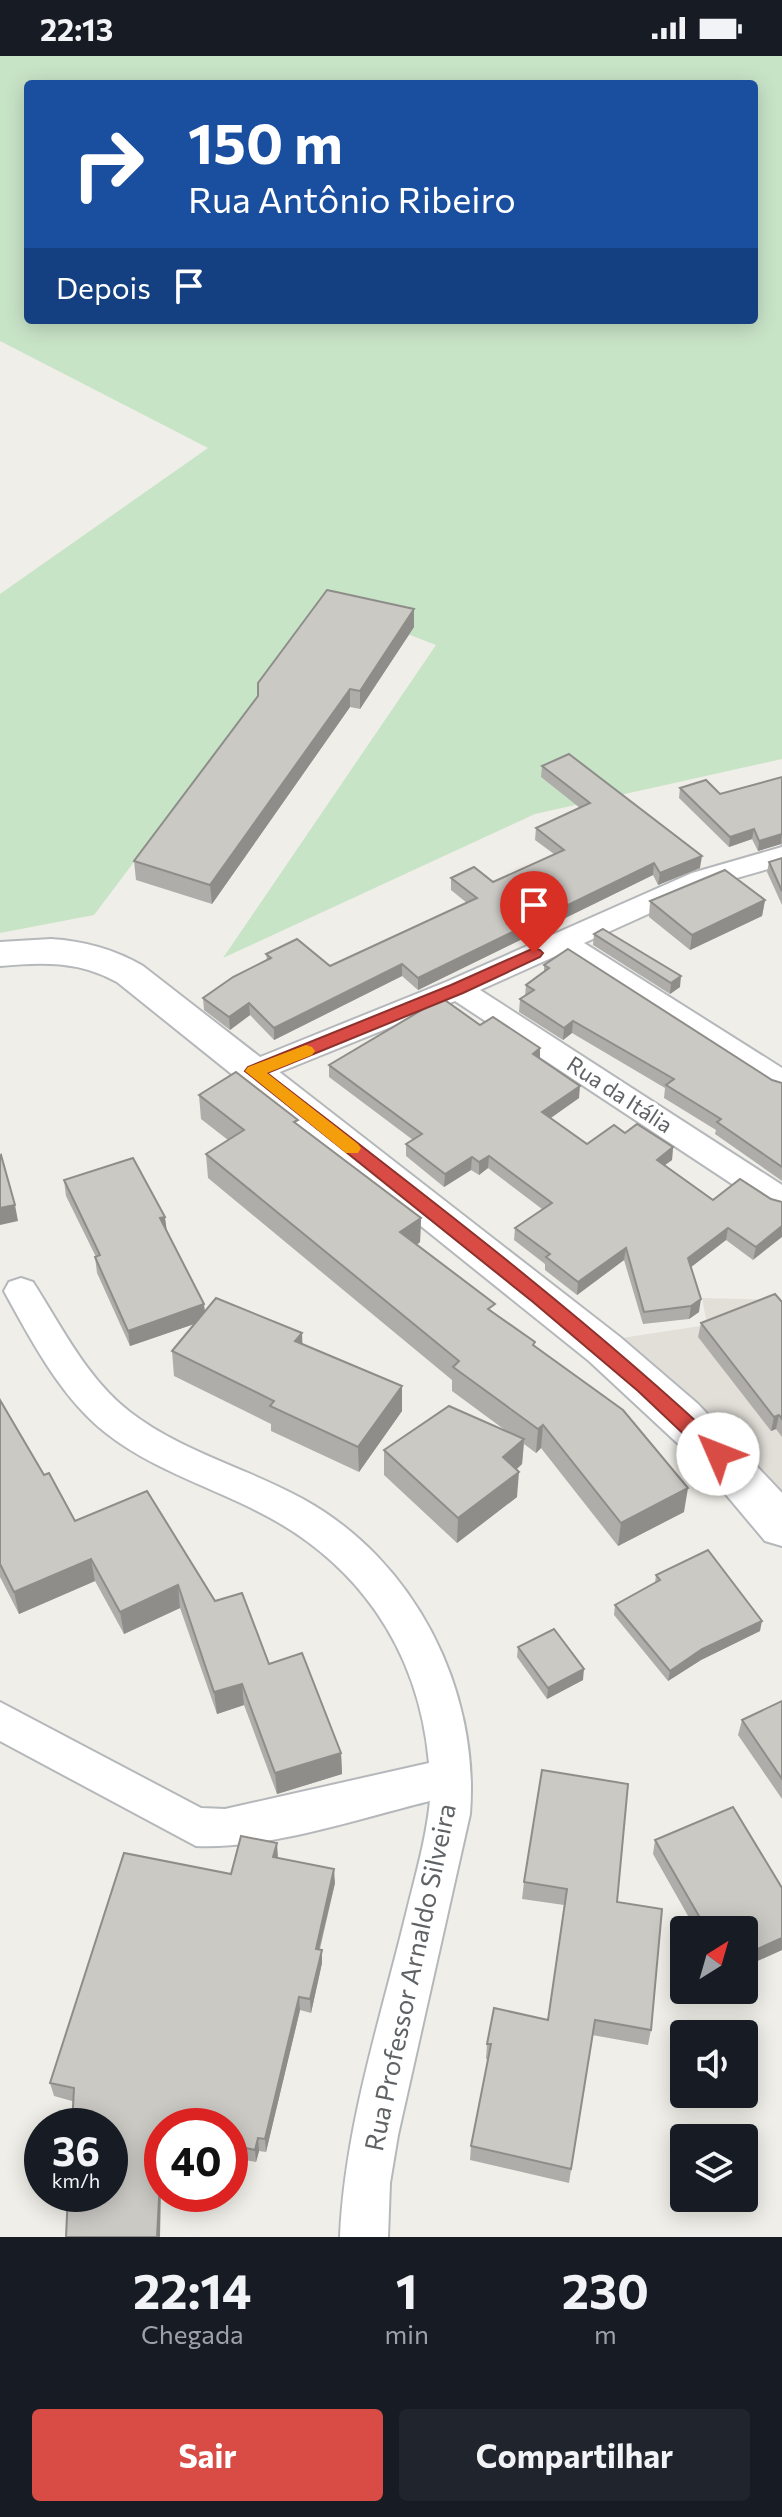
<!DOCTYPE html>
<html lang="pt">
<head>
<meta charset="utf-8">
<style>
	:root { --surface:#171b24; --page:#20242c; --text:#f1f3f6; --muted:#9ea1a6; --accent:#d94b45 }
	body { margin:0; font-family:Commissioner,sans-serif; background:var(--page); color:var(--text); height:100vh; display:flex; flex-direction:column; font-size:30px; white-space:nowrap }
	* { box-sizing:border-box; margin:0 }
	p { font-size:26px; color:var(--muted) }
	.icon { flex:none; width:44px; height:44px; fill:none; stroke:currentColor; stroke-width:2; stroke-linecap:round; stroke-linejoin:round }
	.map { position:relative; height:2181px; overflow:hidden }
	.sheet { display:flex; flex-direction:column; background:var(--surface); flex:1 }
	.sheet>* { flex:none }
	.hud { position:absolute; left:24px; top:24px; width:734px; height:244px; border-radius:8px; box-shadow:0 4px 20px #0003; background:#1a4fa0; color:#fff; overflow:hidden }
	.needle { width:52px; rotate:37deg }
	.controls { position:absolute; left:670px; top:1860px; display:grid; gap:16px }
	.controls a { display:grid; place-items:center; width:88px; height:88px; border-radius:8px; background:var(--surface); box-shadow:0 4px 20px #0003; font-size:40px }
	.speed { position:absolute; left:24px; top:2052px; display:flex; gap:16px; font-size:40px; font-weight:700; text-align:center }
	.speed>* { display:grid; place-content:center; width:104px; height:104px; border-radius:50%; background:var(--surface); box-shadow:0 4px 20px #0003; line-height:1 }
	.speed small { font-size:20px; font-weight:400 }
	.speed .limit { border:12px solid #d22; background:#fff; color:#111 }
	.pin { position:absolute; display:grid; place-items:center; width:68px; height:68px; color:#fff; margin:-82px -34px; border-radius:50% 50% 50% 0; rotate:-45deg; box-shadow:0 0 8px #0007 }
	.pin .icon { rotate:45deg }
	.me { position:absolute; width:88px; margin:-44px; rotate:314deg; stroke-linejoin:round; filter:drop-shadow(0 0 6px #0008) }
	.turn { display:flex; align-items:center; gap:28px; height:168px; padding:0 32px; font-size:36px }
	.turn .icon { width:104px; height:104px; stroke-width:2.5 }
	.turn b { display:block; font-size:56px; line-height:68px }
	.then { display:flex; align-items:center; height:76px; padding:0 32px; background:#0003; gap:16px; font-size:30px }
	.eta { display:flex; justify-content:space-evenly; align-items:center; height:136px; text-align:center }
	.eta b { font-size:48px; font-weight:700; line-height:56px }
	.cta { display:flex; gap:16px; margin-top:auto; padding:16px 32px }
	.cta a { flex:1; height:92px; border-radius:8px; background:var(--accent); color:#fff; font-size:32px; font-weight:700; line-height:92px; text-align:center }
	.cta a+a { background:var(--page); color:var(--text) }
	.status { display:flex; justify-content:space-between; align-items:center; height:56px; padding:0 40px; background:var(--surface); direction:ltr }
	.status svg { height:22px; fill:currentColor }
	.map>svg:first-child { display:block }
	.education { fill:#e2dfd9 }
	.green { fill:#c8e4c7; fill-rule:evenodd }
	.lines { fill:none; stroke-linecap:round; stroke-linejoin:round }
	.minor-casing { stroke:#b5b8bb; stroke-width:4 }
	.tertiary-casing { stroke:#b5b8bb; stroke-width:4 }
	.minor { fill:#fff; fill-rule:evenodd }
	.tertiary { fill:#fff; fill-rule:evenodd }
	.wall { fill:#afada9 }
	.shaded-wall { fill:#8e8d89 }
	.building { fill:#cbc9c4; stroke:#8e8d89; stroke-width:2 }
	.route { fill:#d94b45; stroke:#8d312d; stroke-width:2 }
	.slow { fill:#f59e0b }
	.labels { text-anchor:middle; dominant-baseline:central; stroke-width:7; stroke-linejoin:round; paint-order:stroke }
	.street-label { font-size:22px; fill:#5f6366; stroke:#fff }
	.near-street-label { font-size:26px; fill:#5f6366; stroke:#fff }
</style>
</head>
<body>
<div class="status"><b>22:13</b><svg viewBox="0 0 49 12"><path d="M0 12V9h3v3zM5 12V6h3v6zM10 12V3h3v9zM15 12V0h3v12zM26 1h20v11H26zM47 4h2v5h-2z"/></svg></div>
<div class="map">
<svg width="782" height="2181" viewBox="0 0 782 2181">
	<rect width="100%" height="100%" fill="#f0eee8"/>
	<path class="education" d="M702 1242 782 1244V1492L615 1283 707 1269Z"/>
	<path class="green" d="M0 0H782V703L535 758 223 902 436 589 329 548 94 859 0 877V538L208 392 0 285ZM28 28H754V264H28Z"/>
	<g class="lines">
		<g class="minor-casing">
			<g id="minor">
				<path d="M782 791V809L712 829 584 887 782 1012V1037L771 1034 560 898 480 934 782 1129V1157L770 1153 455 945 265 1022 254 1026 243 1022 239 1015 243 1008 446 926 692 817Z"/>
				<path d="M21 1222 33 1226C62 1271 87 1323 130 1356 182 1396 247 1412 303 1443 414 1504 480 1633 470 1758L398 2079 390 2127 388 2181H340C345 2070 380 1965 406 1858 415 1821 426 1784 430 1745 356 1763 271 1793 196 1790L0 1685V1646L201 1752 225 1753 429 1707C419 1592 356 1502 251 1452 202 1428 149 1411 106 1377 61 1342 31 1284 4 1235L9 1226Z"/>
			</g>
		</g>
		<g class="tertiary-casing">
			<path id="tertiary" d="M51 883C84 885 114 893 143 910L620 1281 698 1348 782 1437V1490L765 1485 702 1410 589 1305 117 926C79 905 43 906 0 910V886Z"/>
		</g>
		<use href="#minor" class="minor"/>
		<use href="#tertiary" class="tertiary"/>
	</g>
	<g class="wall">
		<path d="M414 553V571L360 653 350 651 212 848 136 824 134 805Z"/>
		<path d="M542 710 700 812 658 829 653 819 418 934 402 920 274 984 250 959 230 974 204 954 203 942 267 905 266 898 330 910 467 847 451 834V822L493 826 554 798 535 784 536 772 580 752 541 721Z"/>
		<path d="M782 721V790L781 788 758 795 752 783 729 791 679 742 680 732 720 738Z"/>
		<path d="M782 802V849L767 816 769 806Z"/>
		<path d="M765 844 762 860 690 894 649 861 650 845Z"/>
		<path d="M594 878 680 931 670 938 593 889Z"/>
		<path d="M544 909 772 1024 782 1027V1125L715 1078 716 1074 664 1042 665 1032 572 977 563 984 519 956 520 943 525 940 526 929 544 915Z"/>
		<path d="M480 969 540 992V1002L579 1042 550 1062 587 1088 625 1077 673 1091 672 1104 665 1109 713 1144 771 1143 753 1204 726 1184 691 1211 699 1256 689 1263 643 1268 624 1204 577 1239 545 1214V1208L514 1184 515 1172 542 1153 488 1112 479 1119 471 1114 444 1131 406 1100V1088L413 1084 329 1021V1009Z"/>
		<path d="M199 1039 298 1069 421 1162 420 1186 417 1189 494 1257 535 1291 684 1456 618 1490 541 1392 536 1397 524 1388 522 1408 516 1414 517 1441 457 1487 384 1419V1394L509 1377 452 1335V1324L208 1122 206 1098 228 1084 201 1063Z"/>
		<path d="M64 1124 167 1176 205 1255 302 1277V1288L402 1330V1355L359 1416 271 1375V1368L174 1320 172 1295 194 1268 130 1290 97 1217 95 1201H96L66 1140Z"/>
		<path d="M782 1246V1381L776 1373 771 1375 698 1281 701 1267Z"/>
		<path d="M0 1344 44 1419 75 1465 215 1545 269 1608 341 1697 342 1718 277 1738 244 1649 217 1658 180 1552 124 1578 95 1525 19 1558 0 1521Z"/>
		<path d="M656 1519 760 1575 701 1604 668 1625 614 1559 615 1549 655 1527Z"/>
		<path d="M518 1591 583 1624 547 1643 517 1601Z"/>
		<path d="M782 1645V1743L738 1679 742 1664Z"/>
		<path d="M542 1714 617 1846 651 1974 648 1989 592 1979 569 2127 470 2104 471 2090 488 2003H486L487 1988 548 1964 564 1849 522 1843 524 1826Z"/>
		<path d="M655 1784 782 1832V1894L744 1911V1874H696L653 1798Z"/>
		<path d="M278 1802 335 1827 320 1893 322 1907 311 1957 300 1954 266 2096 259 2095 256 2106 234 2102 233 2086 230 2085V2070H162L54 2040 50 2027 231 1818Z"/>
	</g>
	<g class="shaded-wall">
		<path d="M414 553V571L360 653V635Z"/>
		<path d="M350 633V651L212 848 210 829Z"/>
		<path d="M754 773 752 783 729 791 730 781Z"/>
		<path d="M782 778 781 788 758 795 759 785Z"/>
		<path d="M702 800 700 812 658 829 660 817Z"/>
		<path d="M654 807 653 819 418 934V922Z"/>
		<path d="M765 844 762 860 690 894 692 879Z"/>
		<path d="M402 908V920L274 984V972Z"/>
		<path d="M681 920 680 931 670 938 671 927Z"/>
		<path d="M249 947 250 959 230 974 229 961Z"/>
		<path d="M573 965 572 977 563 984 564 972Z"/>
		<path d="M540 992V1004L533 998Z"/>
		<path d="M580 1030 579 1042 541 1069 542 1056Z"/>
		<path d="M673 1091 672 1104 655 1116 657 1104Z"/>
		<path d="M489 1100 488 1112 479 1119V1106Z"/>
		<path d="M472 1101 471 1114 444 1131 445 1118Z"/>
		<path d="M15 1149 18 1165 0 1169V1152Z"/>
		<path d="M165 1161 167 1176 160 1162Z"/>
		<path d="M421 1162 420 1186 400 1200V1176Z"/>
		<path d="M782 1170V1181L753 1204 756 1191Z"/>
		<path d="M728 1172 726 1184 686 1215 688 1202Z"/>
		<path d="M626 1192 624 1204 577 1239 578 1226Z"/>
		<path d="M701 1243 699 1256 689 1263 691 1250Z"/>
		<path d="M204 1248 206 1264 130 1290 128 1275Z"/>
		<path d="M302 1277 303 1302 295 1285Z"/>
		<path d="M402 1330V1355L359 1416 358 1391Z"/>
		<path d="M779 1359 776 1373 771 1375 774 1361Z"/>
		<path d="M543 1369 541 1392 536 1397 538 1373Z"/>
		<path d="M524 1383 522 1408 502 1426 503 1401Z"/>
		<path d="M519 1416 517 1441 457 1487 458 1462Z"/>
		<path d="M688 1432 684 1456 618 1490 621 1467Z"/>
		<path d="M91 1503 95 1525 19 1558 14 1536Z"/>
		<path d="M178 1529 180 1552 124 1578 120 1556Z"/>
		<path d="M762 1565 760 1575 701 1604 668 1625 670 1615 702 1593Z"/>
		<path d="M584 1613 583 1624 547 1643 548 1632Z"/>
		<path d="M242 1628 244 1649 217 1658 214 1636Z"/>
		<path d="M341 1697 342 1718 277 1738 275 1717Z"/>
		<path d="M277 1787 278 1802 273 1801Z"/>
		<path d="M334 1813 335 1827 316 1906V1893Z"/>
		<path d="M782 1882V1894L744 1911V1899Z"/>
		<path d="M322 1894V1907L311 1957 310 1943Z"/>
		<path d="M299 1941 300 1954 266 2096 265 2083Z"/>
		<path d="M258 2082 259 2095 256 2106 255 2094Z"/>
		<path d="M162 2083 160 2181H157Z"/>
	</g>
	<g class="building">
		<path d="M327 534 414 553 360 635 350 633 210 829 134 805 258 640V627Z"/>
		<path d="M569 698 702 800 660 817 654 807 418 922 402 908 274 972 249 947 229 961 203 942 233 921 271 902 266 898 297 883 330 910 477 842 451 822 474 811 493 826 564 794 536 772 590 747 542 710Z"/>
		<path d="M782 721V778L759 785 754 773 730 781 680 732 706 724 720 738Z"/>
		<path d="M782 802V835L769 806Z"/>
		<path d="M725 814 765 844 692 879 650 845Z"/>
		<path d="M603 873 681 920 671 927 594 878Z"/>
		<path d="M568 893 772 1024 782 1027V1111L717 1066 721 1063 666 1029 674 1023 573 965 564 972 520 943 534 934 526 929 549 912 544 909Z"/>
		<path d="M442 942 480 969 493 961 540 992 533 998 580 1030 542 1056 587 1088 614 1069 625 1077 637 1068 673 1091 657 1104 713 1144 740 1123 771 1143 782 1146V1170L756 1191 728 1172 688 1202 701 1243 691 1250 644 1256 626 1192 578 1226 546 1201 550 1198 515 1172 552 1147 489 1100 479 1106 472 1101 445 1118 406 1088 422 1078 329 1009Z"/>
		<path d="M236 1016 298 1064 294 1066 421 1162 400 1176 495 1248 488 1253 535 1286 533 1289 623 1354 688 1432 621 1467 543 1369 538 1373 453 1311 459 1305 206 1098 244 1074 199 1039Z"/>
		<path d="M1 1099 15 1149 0 1152V1100Z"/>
		<path d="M133 1102 165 1161 160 1162 204 1248 128 1275 95 1201 100 1199 64 1124Z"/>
		<path d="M775 1238 782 1246V1363L779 1359 774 1361 701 1267Z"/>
		<path d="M216 1242 302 1277 295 1285 402 1330 358 1391 270 1350 274 1345 172 1295Z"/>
		<path d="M0 1344 44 1419 49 1417 75 1465 147 1435 215 1545 242 1537 269 1608 302 1597 341 1697 275 1717 242 1628 214 1636 178 1529 120 1556 91 1503 14 1536 0 1508Z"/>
		<path d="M449 1350 524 1383 503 1401 519 1416 458 1462 384 1394Z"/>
		<path d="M708 1494 762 1565 702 1593 670 1615 615 1549 660 1524 656 1519Z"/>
		<path d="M554 1573 584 1613 548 1632 518 1591Z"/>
		<path d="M782 1645V1723L742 1664Z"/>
		<path d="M542 1714 628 1728 617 1846 662 1853 651 1974 595 1964 571 2113 471 2090 491 1988H487L494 1952 548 1964 567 1833 524 1826Z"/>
		<path d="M733 1751 782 1832V1882L744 1899V1874H707L655 1784Z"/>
		<path d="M241 1780 277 1787 273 1801 334 1813 316 1893 322 1894 310 1943 299 1941 265 2083 258 2082 255 2094 232 2089 236 2074 230 2073V2070H218L193 2065 192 2070 163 2069 157 2181H66L68 2138H110V2070H72L74 2032 50 2027 124 1797 231 1818Z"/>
	</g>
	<path class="route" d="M534 892 540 894 543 897 540 901 463 937 267 1017C423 1138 581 1257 725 1392L728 1398 725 1404 718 1407 711 1404 638 1335 533 1246 245 1015 248 1011 451 929Z"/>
	<path class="slow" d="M306 989 312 991 315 995 312 999 267 1017 358 1088 361 1092 358 1097H346L245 1015 248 1011Z"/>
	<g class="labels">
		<g class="street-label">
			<text transform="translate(620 1038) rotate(33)">Rua da Itália</text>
		</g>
		<g class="near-street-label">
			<text transform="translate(409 1921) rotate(-78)">Rua Professor Arnaldo Silveira</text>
		</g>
	</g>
</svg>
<div class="controls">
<a><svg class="needle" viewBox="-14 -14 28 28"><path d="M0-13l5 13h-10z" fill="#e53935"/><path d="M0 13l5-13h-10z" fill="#9ea1a6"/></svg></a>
<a><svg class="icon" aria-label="sound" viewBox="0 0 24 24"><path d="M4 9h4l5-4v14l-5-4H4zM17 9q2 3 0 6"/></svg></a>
<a><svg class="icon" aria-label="layers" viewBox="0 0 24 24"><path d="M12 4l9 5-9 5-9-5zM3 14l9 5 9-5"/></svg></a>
</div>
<div class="speed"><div>36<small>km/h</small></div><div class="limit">40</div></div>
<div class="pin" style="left:534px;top:897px;background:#d93025"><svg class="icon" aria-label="arrive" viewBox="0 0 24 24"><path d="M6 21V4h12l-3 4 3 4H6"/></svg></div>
<svg class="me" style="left:718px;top:1398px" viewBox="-20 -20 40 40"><circle r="19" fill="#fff"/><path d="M0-13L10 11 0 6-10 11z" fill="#d94b45"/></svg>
<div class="hud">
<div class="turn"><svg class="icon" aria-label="right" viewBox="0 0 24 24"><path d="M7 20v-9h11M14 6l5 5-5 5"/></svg><div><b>150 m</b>Rua Antônio Ribeiro</div></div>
<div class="then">Depois<svg class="icon" aria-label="arrive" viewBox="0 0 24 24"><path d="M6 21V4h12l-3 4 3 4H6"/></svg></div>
</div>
</div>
<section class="sheet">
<div class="eta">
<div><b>22:14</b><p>Chegada</p></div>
<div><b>1</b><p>min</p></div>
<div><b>230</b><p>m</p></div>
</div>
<div class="cta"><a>Sair</a><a>Compartilhar</a></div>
</section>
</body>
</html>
